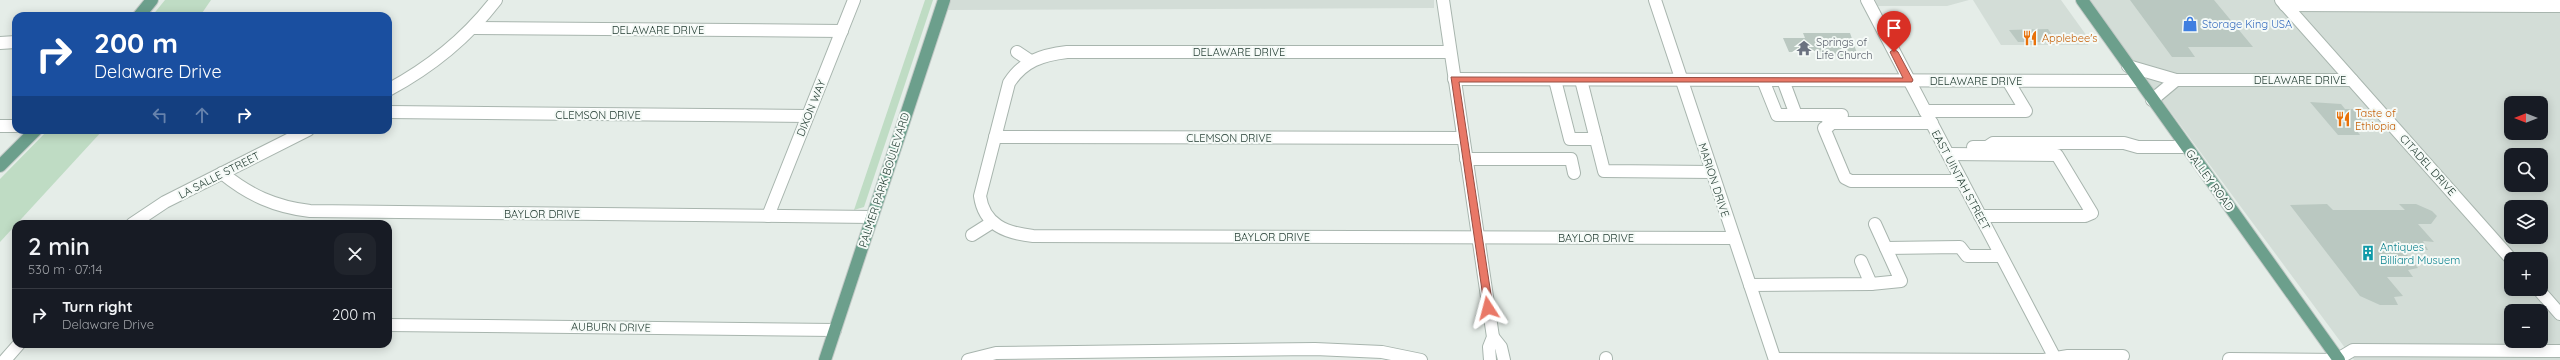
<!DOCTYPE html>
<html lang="en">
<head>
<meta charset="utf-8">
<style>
	:root { --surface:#171b24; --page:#20242c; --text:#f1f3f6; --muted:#9ea1a6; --line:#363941 }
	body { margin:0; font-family:Quicksand,sans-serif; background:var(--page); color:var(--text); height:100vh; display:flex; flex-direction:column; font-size:15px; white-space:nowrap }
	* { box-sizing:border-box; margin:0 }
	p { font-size:13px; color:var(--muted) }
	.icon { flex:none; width:22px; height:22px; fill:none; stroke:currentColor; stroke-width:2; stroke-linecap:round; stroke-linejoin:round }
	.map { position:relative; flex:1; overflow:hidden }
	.side { position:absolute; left:12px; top:220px; width:380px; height:128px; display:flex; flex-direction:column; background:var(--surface); border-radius:12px; box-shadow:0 2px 10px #0003 }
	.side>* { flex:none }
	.banner { position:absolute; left:12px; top:12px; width:380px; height:122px; border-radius:12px; box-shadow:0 2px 10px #0003; background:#1a4fa0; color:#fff; overflow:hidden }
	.needle { width:26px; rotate:270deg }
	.tools { position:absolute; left:2504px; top:96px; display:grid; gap:8px }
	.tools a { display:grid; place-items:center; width:44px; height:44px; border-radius:8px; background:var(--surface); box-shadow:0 2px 10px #0003; font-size:20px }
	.pin { position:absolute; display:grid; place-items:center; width:34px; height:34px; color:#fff; margin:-41px -17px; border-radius:50% 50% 50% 0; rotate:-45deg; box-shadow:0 0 4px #0007 }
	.pin .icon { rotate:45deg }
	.me { position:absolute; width:44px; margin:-22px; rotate:351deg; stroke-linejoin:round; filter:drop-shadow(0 0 3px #0008) }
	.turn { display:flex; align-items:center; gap:14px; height:84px; padding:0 16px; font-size:18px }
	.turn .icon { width:52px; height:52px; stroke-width:2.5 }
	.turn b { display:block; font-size:28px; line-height:34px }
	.lanes { display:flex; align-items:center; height:38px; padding:0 16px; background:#0003; justify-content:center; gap:20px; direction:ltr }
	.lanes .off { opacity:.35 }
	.round { display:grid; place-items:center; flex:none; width:42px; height:42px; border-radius:12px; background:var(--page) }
	.headline { display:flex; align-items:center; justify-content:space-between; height:68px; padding:0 16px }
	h1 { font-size:24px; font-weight:600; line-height:30px }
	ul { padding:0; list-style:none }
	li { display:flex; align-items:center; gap:12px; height:52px; padding:0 16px; border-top:1px solid var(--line) }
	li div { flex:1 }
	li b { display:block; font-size:15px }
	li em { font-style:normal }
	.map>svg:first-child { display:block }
	.built { fill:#d3ddd7; fill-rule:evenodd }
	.green { fill:#bfdcc4 }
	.building { fill:#bac8c1 }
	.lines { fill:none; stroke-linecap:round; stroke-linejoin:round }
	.minor-casing { stroke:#a8b5ae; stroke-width:14 }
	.major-casing { stroke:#c2c9c6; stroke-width:14 }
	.minor { stroke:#fff; stroke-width:12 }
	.major { stroke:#6c9f8c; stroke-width:12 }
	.route { fill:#e97867; stroke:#974e43 }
	.labels { text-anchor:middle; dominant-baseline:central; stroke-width:4; stroke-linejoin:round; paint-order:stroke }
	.shop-label { font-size:11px; fill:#366cbe; stroke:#f5faf7; text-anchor:start }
	.street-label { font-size:11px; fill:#253e34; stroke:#f5faf7 }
	.food-label { font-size:11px; fill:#c56008; stroke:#f5faf7; text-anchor:start }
	.worship-label { font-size:11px; fill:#5b616d; stroke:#f5faf7; text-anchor:start }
	.culture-label { font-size:11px; fill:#0d838f; stroke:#f5faf7; text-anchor:start }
</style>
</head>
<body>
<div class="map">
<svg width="2560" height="360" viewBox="0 0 2560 360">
	<rect width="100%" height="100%" fill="#e5ede8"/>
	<g class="built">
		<path d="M950 0H1434V8L947 10Z"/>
		<path d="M1875 0H1969L1947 6H1878Z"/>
		<path d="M1973 0H2061L2089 39 2088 45H2001Z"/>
		<path d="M2088 0H2560V360H2354ZM2511 103H2541V133H2511ZM2511 155H2541V185H2511ZM2511 207H2541V237H2511ZM2511 259H2541V289H2511ZM2511 311H2541V341H2511Z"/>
	</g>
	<g class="green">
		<path d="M165 0H211L200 16H152Z"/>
		<path d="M925 0H933L864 207 854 210Z"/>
		<path d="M48 130H103L0 242V179Z"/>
	</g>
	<g class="building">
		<path d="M2130 0H2214L2253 47H2188L2195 57H2172Z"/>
		<path d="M2048 29 2057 42H2018L2009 30Z"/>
		<path d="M1803 33H1850L1858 56 1848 58 1834 56 1832 52H1789L1783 38H1805Z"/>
		<path d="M2310 102 2341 104 2345 109H2353L2370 129H2364L2366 131H2357L2360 135H2338Z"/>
		<path d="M2327 204 2333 210H2405L2399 204H2416L2432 211 2437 216 2431 224H2418L2434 242 2423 241 2428 250H2403L2418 268 2408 270 2413 277H2387L2403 296 2394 297 2398 305H2380L2360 296 2290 205Z"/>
	</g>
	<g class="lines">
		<g class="minor-casing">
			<g id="minor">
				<path d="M1443 0 1493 337 1489 347 1490 360"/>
				<path d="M1655 0 1775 360"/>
				<path d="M1867 0 2056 360"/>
				<path d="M2281 0 2511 259"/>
				<path d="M2285 5 2560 6"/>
				<path d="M474 28 842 31"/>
				<path d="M0 43 16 42"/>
				<path d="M1017 52 1029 60"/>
				<path d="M1450 52H1067C1042 55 1023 61 1009 83L980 196C984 225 1006 233 1033 236L1734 238"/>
				<path d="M2128 66 2176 80H2352"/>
				<path d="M1454 79 2139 81"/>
				<path d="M1555 80 1570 139H1596"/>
				<path d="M1581 80 1604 171 1712 172"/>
				<path d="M1763 80 1777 115H1842"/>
				<path d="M1783 80 1796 115"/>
				<path d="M388 90C431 67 466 39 496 0"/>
				<path d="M2152 100 2176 80"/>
				<path d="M1925 111H2026L2008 81"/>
				<path d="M388 112 807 116"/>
				<path d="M1932 123H1828L1829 126 1824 128 1845 178 1851 181H1962"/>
				<path d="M0 126H16"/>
				<path d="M995 137 1462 138"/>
				<path d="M1973 147H1987L1993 143H2124L2138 147H2186"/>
				<path d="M1948 154 2057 155 2092 213 2085 216H1980"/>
				<path d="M1466 159H1571L1574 173"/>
				<path d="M222 173C249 195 275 207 310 211L872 217"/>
				<path d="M768 216 854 0"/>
				<path d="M132 224 165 202 308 130"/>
				<path d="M972 235 991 223"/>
				<path d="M1886 248 1960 247 1967 256H2000"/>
				<path d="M1871 284 1901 281 1875 224"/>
				<path d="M1750 285 1871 284 1861 261"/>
				<path d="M2538 289 2560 314"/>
				<path d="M388 325 835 330"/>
				<path d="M1493 337 1501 347 1504 360"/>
				<path d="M1606 358V360"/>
				<path d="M1775 359 2044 360 2068 356H2123"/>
				<path d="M2229 359 2341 360"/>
				<path d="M2338 359 2353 350 2560 351"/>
				<path d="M5 360 19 344"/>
				<path d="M968 360 996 353 1315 349 1382 352 1421 360"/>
			</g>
		</g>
		<g class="major-casing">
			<g id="major">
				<path d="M2082 0 2339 360"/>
				<path d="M139 16 152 0"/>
				<path d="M0 166 36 130"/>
				<path d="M825 360 944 0"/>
			</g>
		</g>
		<use href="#minor" class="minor"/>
		<use href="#major" class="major"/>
	</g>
	<path class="route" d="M1894 49 1898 52 1913 80 1912 82H1459L1493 308 1492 311H1485L1451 77 1903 78 1890 52Z"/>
	<defs>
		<g id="shop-bare" transform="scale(1.2)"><path d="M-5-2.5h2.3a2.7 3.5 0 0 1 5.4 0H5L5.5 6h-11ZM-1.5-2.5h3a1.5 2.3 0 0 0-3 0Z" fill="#3f7fe0" stroke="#f5faf7" stroke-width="2.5" paint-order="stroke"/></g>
		<g id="restaurant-bare" transform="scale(1.2)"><path d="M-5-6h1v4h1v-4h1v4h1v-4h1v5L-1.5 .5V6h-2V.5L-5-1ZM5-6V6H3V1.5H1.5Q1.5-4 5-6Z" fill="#e8710a" stroke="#f5faf7" stroke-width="2.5" paint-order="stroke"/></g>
		<g id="temple-bare" transform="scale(1.2)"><path d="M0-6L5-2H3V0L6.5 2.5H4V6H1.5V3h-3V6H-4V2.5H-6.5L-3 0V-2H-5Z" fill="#6b7280" stroke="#f5faf7" stroke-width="2.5" paint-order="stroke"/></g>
		<g id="building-bare" transform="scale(1.2)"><path d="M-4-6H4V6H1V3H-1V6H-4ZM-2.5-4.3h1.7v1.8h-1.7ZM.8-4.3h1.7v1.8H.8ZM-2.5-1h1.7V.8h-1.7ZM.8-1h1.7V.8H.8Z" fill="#0f9aa8" stroke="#f5faf7" stroke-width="2.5" paint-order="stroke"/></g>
	</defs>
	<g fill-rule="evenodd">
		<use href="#shop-bare" x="2190" y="24"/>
		<use href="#restaurant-bare" x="2030" y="38"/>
		<use href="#temple-bare" x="1804" y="48"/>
		<use href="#restaurant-bare" x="2343" y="119"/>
		<use href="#building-bare" x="2368" y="253"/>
	</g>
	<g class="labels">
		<g class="shop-label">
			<text x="2202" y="24">Storage King USA</text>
		</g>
		<g class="street-label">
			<text x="658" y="30">DELAWARE DRIVE</text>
			<text x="1239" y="52">DELAWARE DRIVE</text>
			<text x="2300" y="80">DELAWARE DRIVE</text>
			<text x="1976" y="81">DELAWARE DRIVE</text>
			<text transform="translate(811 108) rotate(-68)">DIXON WAY</text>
			<text x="598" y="115">CLEMSON DRIVE</text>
			<text x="1229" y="138">CLEMSON DRIVE</text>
			<text transform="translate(2428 165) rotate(48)">CITADEL DRIVE</text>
			<text transform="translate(219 175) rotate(-27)">LA SALLE STREET</text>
			<text transform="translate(884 180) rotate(-72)">PALMER PARK BOULEVARD</text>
			<text transform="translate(1714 180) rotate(72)">MARION DRIVE</text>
			<text transform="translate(1961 180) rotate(62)">EAST UINTAH STREET</text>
			<text transform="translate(2210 180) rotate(54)">GALLEY ROAD</text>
			<text x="542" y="214">BAYLOR DRIVE</text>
			<text x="1272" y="237">BAYLOR DRIVE</text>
			<text x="1596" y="238">BAYLOR DRIVE</text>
			<text transform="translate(611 327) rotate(1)">AUBURN DRIVE</text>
		</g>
		<g class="food-label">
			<text x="2042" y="38">Applebee's</text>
			<text x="2355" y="113">Taste of<tspan x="2355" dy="13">Ethiopia</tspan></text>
		</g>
		<g class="worship-label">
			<text x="1816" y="42">Springs of<tspan x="1816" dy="13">Life Church</tspan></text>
		</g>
		<g class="culture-label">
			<text x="2380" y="247">Antiques<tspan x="2380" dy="13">Billiard Musuem</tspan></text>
		</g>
	</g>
</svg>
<div class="tools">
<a><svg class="needle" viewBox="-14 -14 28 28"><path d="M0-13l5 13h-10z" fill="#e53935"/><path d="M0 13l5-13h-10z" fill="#9ea1a6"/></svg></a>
<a><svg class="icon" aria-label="search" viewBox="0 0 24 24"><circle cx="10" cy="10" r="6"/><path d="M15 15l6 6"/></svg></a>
<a><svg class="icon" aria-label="layers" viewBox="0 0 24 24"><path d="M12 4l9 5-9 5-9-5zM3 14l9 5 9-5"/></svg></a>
<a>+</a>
<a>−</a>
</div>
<div class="pin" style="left:1894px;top:52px;background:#d93025"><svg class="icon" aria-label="arrive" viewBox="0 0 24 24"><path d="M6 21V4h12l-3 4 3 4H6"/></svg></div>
<svg class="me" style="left:1488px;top:308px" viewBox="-20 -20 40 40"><path d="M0-17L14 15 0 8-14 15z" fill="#e97867" stroke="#fff" stroke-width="4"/></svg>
<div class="banner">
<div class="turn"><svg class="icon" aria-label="right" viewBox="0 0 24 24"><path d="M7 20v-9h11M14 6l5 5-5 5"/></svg><div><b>200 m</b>Delaware Drive</div></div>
<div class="lanes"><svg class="icon off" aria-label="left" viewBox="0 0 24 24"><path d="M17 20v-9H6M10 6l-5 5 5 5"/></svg><svg class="icon off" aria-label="ahead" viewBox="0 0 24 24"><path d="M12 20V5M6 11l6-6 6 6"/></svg><svg class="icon" aria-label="right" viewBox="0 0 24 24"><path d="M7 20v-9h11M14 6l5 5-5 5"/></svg></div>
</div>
<section class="side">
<div class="headline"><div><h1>2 min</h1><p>530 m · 07:14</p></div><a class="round"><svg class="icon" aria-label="close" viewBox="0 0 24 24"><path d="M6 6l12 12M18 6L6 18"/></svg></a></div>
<ul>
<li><svg class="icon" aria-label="right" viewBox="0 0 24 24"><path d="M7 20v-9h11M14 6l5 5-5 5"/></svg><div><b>Turn right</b><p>Delaware Drive</p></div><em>200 m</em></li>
</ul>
</section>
</div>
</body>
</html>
